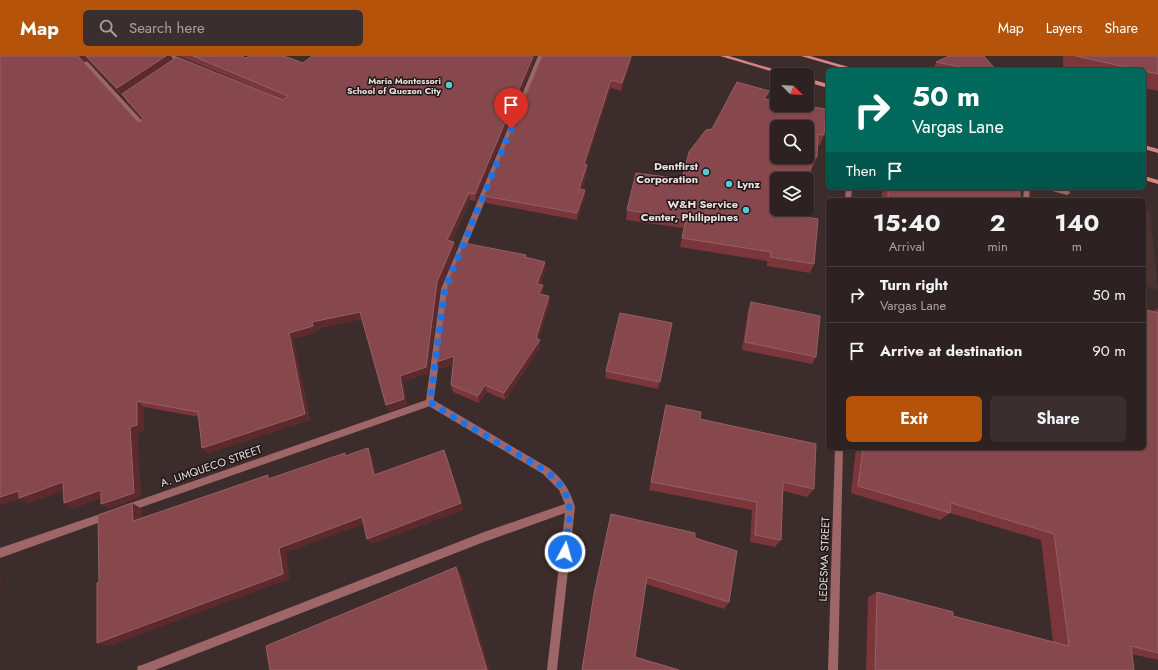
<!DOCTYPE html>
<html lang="en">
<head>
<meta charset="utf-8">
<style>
	:root { --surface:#2e2121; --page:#3a2e2e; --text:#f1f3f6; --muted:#a7a3a5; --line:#493e3f; --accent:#b45309 }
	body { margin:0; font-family:Jost,sans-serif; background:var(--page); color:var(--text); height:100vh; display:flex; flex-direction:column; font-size:15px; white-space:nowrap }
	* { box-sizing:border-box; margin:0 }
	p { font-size:13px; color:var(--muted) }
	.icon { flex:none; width:22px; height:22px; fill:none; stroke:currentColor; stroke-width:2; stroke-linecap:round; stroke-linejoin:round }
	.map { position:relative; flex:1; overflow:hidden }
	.details { position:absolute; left:826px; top:142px; width:320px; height:252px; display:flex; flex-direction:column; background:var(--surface); border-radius:6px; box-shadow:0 1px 3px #0004,0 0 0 1px var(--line) }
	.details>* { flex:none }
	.guide { position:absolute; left:826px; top:12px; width:320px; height:122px; border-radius:6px; box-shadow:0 1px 3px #0004,0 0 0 1px var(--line); background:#00695c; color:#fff; overflow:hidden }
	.needle { width:26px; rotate:114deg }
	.fabs { position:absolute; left:770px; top:12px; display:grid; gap:8px }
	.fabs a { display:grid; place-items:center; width:44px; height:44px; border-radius:6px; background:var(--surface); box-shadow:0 1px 3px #0004,0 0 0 1px var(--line); font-size:20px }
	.pin { position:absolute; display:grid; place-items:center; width:34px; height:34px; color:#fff; margin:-41px -17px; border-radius:50% 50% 50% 0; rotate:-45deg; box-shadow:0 0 4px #0007 }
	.pin .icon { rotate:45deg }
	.me { position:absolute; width:44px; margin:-22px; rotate:6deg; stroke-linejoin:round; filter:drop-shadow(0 0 3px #0008) }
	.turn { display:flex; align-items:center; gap:14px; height:84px; padding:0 20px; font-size:18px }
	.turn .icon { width:52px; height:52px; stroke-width:2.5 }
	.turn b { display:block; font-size:28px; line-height:34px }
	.then { display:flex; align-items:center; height:38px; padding:0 20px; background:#0003; gap:8px; font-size:15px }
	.eta { display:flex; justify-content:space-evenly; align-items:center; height:68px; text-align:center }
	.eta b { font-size:24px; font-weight:700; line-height:28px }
	.button { display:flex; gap:8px; margin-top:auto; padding:8px 20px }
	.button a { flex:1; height:46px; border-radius:6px; background:var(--accent); color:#fff; font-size:16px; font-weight:700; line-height:46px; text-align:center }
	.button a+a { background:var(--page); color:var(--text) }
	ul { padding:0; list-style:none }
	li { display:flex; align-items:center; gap:12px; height:56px; padding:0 20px; border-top:1px solid var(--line) }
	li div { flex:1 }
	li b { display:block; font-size:15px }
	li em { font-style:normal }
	header { display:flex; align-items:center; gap:24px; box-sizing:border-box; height:56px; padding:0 20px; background:var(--accent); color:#fff }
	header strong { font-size:19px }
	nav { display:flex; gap:22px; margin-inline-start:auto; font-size:14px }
	.search { width:280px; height:36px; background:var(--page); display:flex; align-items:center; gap:10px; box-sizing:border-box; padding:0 14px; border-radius:6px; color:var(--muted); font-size:15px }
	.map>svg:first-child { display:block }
	.built { fill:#4b3332 }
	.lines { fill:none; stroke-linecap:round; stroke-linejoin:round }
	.service { fill:#9e6666; fill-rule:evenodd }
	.minor { fill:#9e6666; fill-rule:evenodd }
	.secondary { fill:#db8283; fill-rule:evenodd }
	.wall { fill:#7a363a; fill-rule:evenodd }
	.shaded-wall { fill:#5c2a2d }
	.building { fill:#86484c; stroke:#966063; fill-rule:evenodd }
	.route { stroke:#1a73e8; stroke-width:7; stroke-dasharray:0 12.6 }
	.poi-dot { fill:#51ccd2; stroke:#1f1717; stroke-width:1.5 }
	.labels { text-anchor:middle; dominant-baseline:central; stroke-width:3; stroke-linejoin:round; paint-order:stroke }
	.far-poi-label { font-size:9px; font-weight:bold; fill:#ece1e0; stroke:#1f1717; text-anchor:end }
	.poi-label { font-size:11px; font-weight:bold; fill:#ece1e0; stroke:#1f1717; text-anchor:end }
	.street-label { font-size:11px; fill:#ece1e0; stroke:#1f1717 }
</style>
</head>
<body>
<header>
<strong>Map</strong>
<div class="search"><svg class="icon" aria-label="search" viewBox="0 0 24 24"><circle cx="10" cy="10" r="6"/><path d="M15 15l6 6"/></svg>Search here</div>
<nav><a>Map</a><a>Layers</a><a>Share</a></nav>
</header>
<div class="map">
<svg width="1158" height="614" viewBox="0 0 1158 614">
	<rect width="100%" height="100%" fill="#3d2c2c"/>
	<path class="built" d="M1144 154 1150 156 1158 234 1144 229Z"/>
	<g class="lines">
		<g class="service">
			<path d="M1024 132H1030L1029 144H1023Z"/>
			<path d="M1047 132H1058L1069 135 1070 137 1067 139 1048 134Z"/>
			<path d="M430 342 549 412C563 423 570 434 575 451L557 614H547L565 457 484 486 155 614H137L138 610 142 609 484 476 565 448 559 434 543 418 427 349 426 346 427 343Z"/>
		</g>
		<g class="minor">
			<path d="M167 0H175L187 6 182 7Z"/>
			<path d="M538 0H544L449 233 433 349 125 457 122 456 120 453 122 450 125 449 426 344 441 233Z"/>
			<path d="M86 5 88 6 146 69V71H142L84 8 83 7Z"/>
			<path d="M846 132H852L851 144H845Z"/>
			<path d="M835 392H843L838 614H828Z"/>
			<path d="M109 455 112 456 114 459 112 462 0 502V492Z"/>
		</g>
		<g class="secondary">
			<path d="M720 0H729L793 19H784Z"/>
			<path d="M801 0H810L859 14H849Z"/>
			<path d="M807 22 828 28V32L807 26Z"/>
			<path d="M1144 89 1158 93V97L1144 93Z"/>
			<path d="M1144 120 1158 124V128L1144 124Z"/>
		</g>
	</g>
	<g class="wall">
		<path d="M0 0H171L173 3 272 39 179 0H241L246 2 303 7 312 0H536L476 145 470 144 452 185 454 186 456 193 440 233 428 317 403 326 407 349 389 355 362 263 316 273 317 276 293 283 310 364 208 397 202 392 199 361 144 351V375L137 377 141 441 109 452 101 448V442L73 452 64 434 29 447 20 443 0 449ZM89 5 122 40H123L127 46 142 63 140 66 136 64 83 6Z"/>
		<path d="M633 0 621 35 611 32 586 108 587 116 582 133 585 141 577 164 486 147 484 140Z"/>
		<path d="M1063 0H1158V35L1144 32V14H1063Z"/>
		<path d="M936 6 996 14H948L934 11Z"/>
		<path d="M769 35 766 44 824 79 820 89H817V101L813 111H811L806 161 814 208 810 217 767 210V205L680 191 684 172 626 164 627 154 682 123 712 73Z"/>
		<rect x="882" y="132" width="138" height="12"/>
		<path d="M526 199V202L546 214 540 229 543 237V238L549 240 550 247 538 284 540 292 505 344 487 336 479 347 453 336 451 329 453 309 439 313 437 306Z"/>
		<path d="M751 246 816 301 812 308 742 294 748 254Z"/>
		<path d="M1158 252V604L1132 598 1134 614H866L868 541 877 536 953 560 1053 586 1041 484 950 457 940 464 851 437 856 392H1144L1154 255Z"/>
		<path d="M672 267 658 333 605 322 606 315Z"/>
		<path d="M666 349 700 363 814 433 807 441 783 435 781 484 775 491 750 486 752 454 649 434Z"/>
		<path d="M611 458 695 482 729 546 724 553 646 528 582 614Z"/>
	</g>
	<g class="shaded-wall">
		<path d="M78 0H86L89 5 82 6Z"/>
		<path d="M166 0H171L174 5 122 40 117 32Z"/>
		<path d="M533 0H536L476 145 475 138Z"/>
		<path d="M631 0H633L621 35 622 27Z"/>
		<path d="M611 24V32L584 116V108Z"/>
		<path d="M769 35 766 45 764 43Z"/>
		<path d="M587 109V116L579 140V133Z"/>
		<path d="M585 134V141L577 164V157Z"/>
		<path d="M469 137 470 144 449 192 447 184Z"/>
		<path d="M454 186 456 193 440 233 428 317 403 326 407 349 389 355 386 349 400 320 437 226Z"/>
		<path d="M545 206 546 214 538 236 537 228Z"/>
		<path d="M543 229V237L540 245 539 238Z"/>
		<path d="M549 240 550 247 537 289 540 284V292L505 344 504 337 536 282Z"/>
		<path d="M360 256 363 263 316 273 317 276 293 283 310 364 208 397 202 392 289 277 312 266Z"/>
		<path d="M454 300 456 308 439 313 437 306Z"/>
		<path d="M485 329 487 336 479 347 478 340Z"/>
		<path d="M137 345 144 351V375L137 377 141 441 109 452 101 448Z"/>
		<path d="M368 392 372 400 378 426 374 419Z"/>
		<path d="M444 394 447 401 464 454 372 488 367 483Z"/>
		<path d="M63 426 72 431 29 447 20 443 0 449V441L19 435Z"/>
		<path d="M101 434 109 439 73 452 64 447Z"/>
		<path d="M132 447 142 453 143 471 133 465Z"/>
		<path d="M362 461 367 467 286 497 290 523 109 590 97 587 279 492Z"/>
		<path d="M456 511 462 520 490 614H487Z"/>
		<path d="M0 522 1 523 0 539Z"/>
	</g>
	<g class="building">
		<path d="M0 0H78L136 64 140 66 143 62 122 38 177 1 283 44 288 40 193 0H241L246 2 249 0H284L303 7 312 0H533L475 138 469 137 447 184 454 186 437 226 426 311 400 320 404 343 386 349 360 256 312 266 313 270 289 277 305 358 202 392 198 356 137 345V369L130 371 134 437 101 448V434L64 447 63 426 19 442V435L0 441Z"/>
		<path d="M86 0H166L117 32Z"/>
		<path d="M542 0H631L622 27 611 24 584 108 587 109 579 133 585 134 577 157 484 140Z"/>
		<path d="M949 0H984L996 14H974L936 6Z"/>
		<path d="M1076 0H1158V18L1144 15V14H1139Z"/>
		<path d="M737 26 769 35 764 43 777 45V49H799L826 53 824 79 818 78 817 101H812L806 161 818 163 814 208 770 201 771 196 682 182 686 163 627 154 636 117 682 123 689 96 706 74 712 73ZM777 71H807V101H777ZM777 123H807V153H777Z"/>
		<rect x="888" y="132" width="132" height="12"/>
		<path d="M464 187 526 199 525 201 545 206 537 228 543 229 539 238 549 240 536 282 540 284 504 337 485 329 478 340 451 329 454 300 437 306 448 225Z"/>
		<path d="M751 246 820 260 816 301 745 286Z"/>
		<path d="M1144 253 1158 257V597L1131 590 1134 614H875L877 536 953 556V560L1069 590 1054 478 951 447 950 457 858 430 863 392H1144Z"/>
		<path d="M620 257 672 267 660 326 606 315Z"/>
		<path d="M666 349 701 356 700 363 816 388 814 433 783 426 781 484 755 479 757 446 651 426Z"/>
		<path d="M368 392 374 419 444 394 461 447 367 483 362 461 279 492 283 518 97 587V527L99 526 98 459 132 447 133 465 268 419V423L345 397V400Z"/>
		<path d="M611 458 695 477V482L737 495 729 546 647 521 635 601 679 614H582L594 538Z"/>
		<path d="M456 511 487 614H270L266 590Z"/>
	</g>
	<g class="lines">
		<path class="route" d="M511 73 445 233 430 346 450 359 546 415C579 442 569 458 565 496"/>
	</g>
	<g class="poi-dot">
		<circle cx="449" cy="29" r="4"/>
		<circle cx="706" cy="116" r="4"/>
		<circle cx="729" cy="128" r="4"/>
		<circle cx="746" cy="154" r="4"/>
	</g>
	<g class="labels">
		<g class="far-poi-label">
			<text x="441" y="24">Maria Montessori<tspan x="441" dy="10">School of Quezon City</tspan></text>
		</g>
		<g class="poi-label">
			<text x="698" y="110">Dentfirst<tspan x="698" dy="13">Corporation</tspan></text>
			<text x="737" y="128" text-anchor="start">Lynz</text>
			<text x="738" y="148">W&amp;H Service<tspan x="738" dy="13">Center, Philippines</tspan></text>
		</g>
		<g class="street-label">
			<text transform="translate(211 410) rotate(-19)">A. LIMQUECO STREET</text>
			<text transform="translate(824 503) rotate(-88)">LEDESMA STREET</text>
		</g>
	</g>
</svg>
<div class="fabs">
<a><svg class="needle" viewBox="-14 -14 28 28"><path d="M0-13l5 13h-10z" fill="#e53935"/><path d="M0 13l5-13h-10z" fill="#a7a3a5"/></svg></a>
<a><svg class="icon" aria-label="search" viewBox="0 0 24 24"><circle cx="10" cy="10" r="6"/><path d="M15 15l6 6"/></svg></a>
<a><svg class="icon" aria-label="layers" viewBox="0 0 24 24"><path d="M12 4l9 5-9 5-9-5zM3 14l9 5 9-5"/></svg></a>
</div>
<div class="pin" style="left:511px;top:73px;background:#d93025"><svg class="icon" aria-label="arrive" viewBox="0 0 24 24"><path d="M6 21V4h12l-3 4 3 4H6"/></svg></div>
<svg class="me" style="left:565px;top:496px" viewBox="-20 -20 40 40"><circle r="17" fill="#1a73e8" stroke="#fff" stroke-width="3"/><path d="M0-11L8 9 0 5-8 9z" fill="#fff"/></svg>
<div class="guide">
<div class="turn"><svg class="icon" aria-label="right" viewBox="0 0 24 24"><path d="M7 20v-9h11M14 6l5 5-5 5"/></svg><div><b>50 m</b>Vargas Lane</div></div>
<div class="then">Then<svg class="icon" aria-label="arrive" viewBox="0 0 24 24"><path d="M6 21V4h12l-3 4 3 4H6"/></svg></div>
</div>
<section class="details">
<div class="eta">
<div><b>15:40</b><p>Arrival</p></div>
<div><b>2</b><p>min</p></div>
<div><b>140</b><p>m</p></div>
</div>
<ul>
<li><svg class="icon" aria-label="right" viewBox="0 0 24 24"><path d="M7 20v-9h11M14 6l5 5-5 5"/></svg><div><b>Turn right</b><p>Vargas Lane</p></div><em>50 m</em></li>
<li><svg class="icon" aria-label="arrive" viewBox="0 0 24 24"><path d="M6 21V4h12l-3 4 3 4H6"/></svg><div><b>Arrive at destination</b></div><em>90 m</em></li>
</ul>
<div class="button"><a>Exit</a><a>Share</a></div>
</section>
</div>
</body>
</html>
